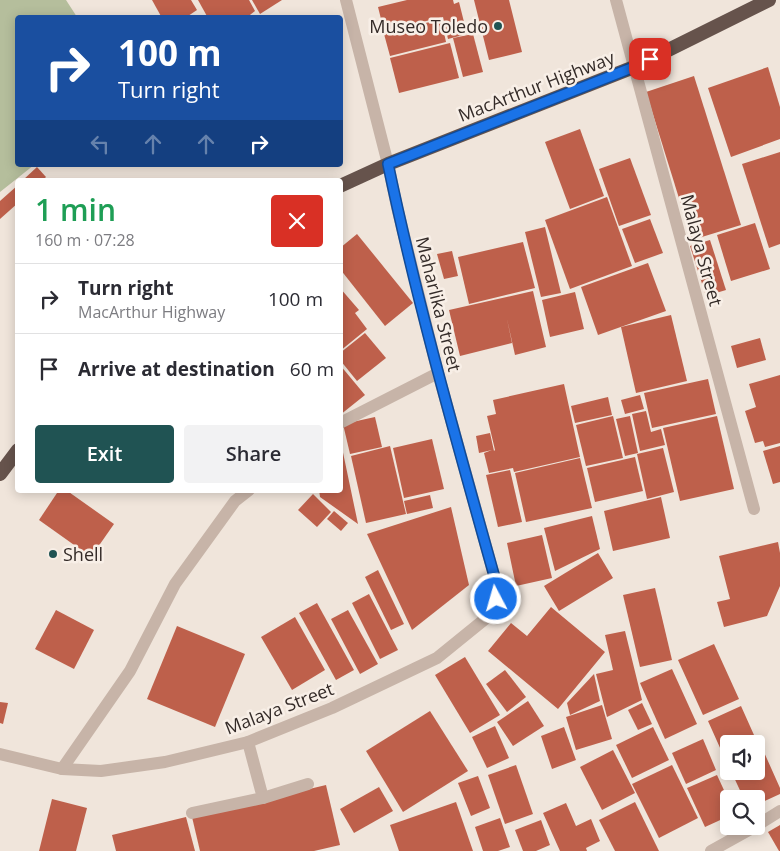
<!DOCTYPE html>
<html lang="en">
<head>
<meta charset="utf-8">
<style>
	:root { --surface:#fff; --page:#f2f2f3; --text:#2b2b33; --muted:#7c7c81; --line:#e1e1e2; --accent:#205353 }
	body { margin:0; font-family:"Open Sans",sans-serif; background:var(--page); color:var(--text); height:100vh; display:flex; flex-direction:column; font-size:19px; white-space:nowrap }
	* { box-sizing:border-box; margin:0 }
	p { font-size:16px; color:var(--muted) }
	.icon { flex:none; width:28px; height:28px; fill:none; stroke:currentColor; stroke-width:2; stroke-linecap:round; stroke-linejoin:round }
	.map { position:relative; flex:1; overflow:hidden }
	.panel { position:absolute; left:15px; top:178px; width:328px; height:315px; display:flex; flex-direction:column; background:var(--surface); border-radius:5px; box-shadow:0 2px 12px #0003 }
	.panel>* { flex:none }
	.hud { position:absolute; left:15px; top:15px; width:328px; height:152px; border-radius:5px; box-shadow:0 2px 12px #0003; background:#1a4fa0; color:#fff; overflow:hidden }
	.controls { position:absolute; left:720px; top:735px; display:grid; gap:10px }
	.controls a { display:grid; place-items:center; width:45px; height:45px; border-radius:5px; background:var(--surface); box-shadow:0 2px 12px #0003; font-size:25px }
	.pin { position:absolute; display:grid; place-items:center; width:42px; height:42px; color:#fff; margin:-21px; border-radius:10px; box-shadow:0 2px 8px #0006 }
	.me { position:absolute; width:55px; margin:-28px; rotate:354deg; stroke-linejoin:round; filter:drop-shadow(0 0 4px #0008) }
	.turn { display:flex; align-items:center; gap:18px; height:105px; padding:0 20px; font-size:22px }
	.turn .icon { width:65px; height:65px; stroke-width:2.5 }
	.turn b { display:block; font-size:35px; line-height:42px }
	.lanes { display:flex; align-items:center; height:48px; padding:0 20px; background:#0003; justify-content:center; gap:25px; direction:ltr }
	.lanes .off { opacity:.35 }
	.round { display:grid; place-items:center; flex:none; width:52px; height:52px; border-radius:5px; background:var(--page) }
	.summary { display:flex; align-items:center; justify-content:space-between; height:85px; padding:0 20px }
	h1 { font-size:30px; font-weight:600; line-height:38px; color:#1e9e55 }
	.button { display:flex; gap:10px; margin-top:auto; padding:10px 20px }
	.button a { flex:1; height:58px; border-radius:5px; background:var(--accent); color:#fff; font-size:20px; font-weight:600; line-height:58px; text-align:center }
	.button a+a { background:var(--page); color:var(--text) }
	ul { padding:0; list-style:none }
	li { display:flex; align-items:center; gap:15px; height:70px; padding:0 20px; border-top:1px solid var(--line) }
	li div { flex:1 }
	li b { display:block; font-size:19px }
	li em { font-style:normal }
	.map>svg:first-child { display:block }
	.green { fill:#b5be9c }
	.building { fill:#be604b }
	.lines { fill:none; stroke-linecap:round; stroke-linejoin:round }
	.service { stroke:#c7b4a8; stroke-width:12 }
	.minor { stroke:#c7b4a8; stroke-width:12 }
	.trunk { stroke:#66534c; stroke-width:14 }
	.route-casing { stroke:#114b97; stroke-width:12 }
	.route { stroke:#1a73e8; stroke-width:9 }
	.poi-dot { fill:#205353; stroke:#f8efe7; stroke-width:2 }
	.labels { text-anchor:middle; dominant-baseline:central; stroke-width:5; stroke-linejoin:round; paint-order:stroke }
	.poi-label { font-size:18px; fill:#342b28; stroke:#f8efe7; text-anchor:end }
	.street-label { font-size:18px; fill:#342b28; stroke:#f8efe7 }
</style>
</head>
<body>
<div class="map">
<svg width="780" height="851" viewBox="0 0 780 851">
	<rect width="100%" height="100%" fill="#f0e5db"/>
	<path class="green" d="M0 0H66L77 17 18 18V165H34L0 192Z"/>
	<g class="building">
		<path d="M152 0H191L197 10 185 18H162Z"/>
		<path d="M198 0H249L255 11 246 18H208Z"/>
		<path d="M252 0H282L260 14Z"/>
		<path d="M407 0H453L454 4 459 2 467 34 448 39 443 17 384 31 378 7Z"/>
		<path d="M474 0H509L522 52 489 60Z"/>
		<path d="M441 19 446 42 390 56 384 34Z"/>
		<path d="M473 34 483 72 463 77 453 38Z"/>
		<path d="M450 43 459 78 399 93 390 58Z"/>
		<path d="M768 67 780 107V139L731 157 708 88Z"/>
		<path d="M694 76 741 225 692 240 646 92Z"/>
		<path d="M580 129 604 196 570 209 545 142Z"/>
		<path d="M780 152V244L769 248 742 164Z"/>
		<path d="M630 158 651 215 619 226 599 169Z"/>
		<path d="M37 167 46 177 43 180H23Z"/>
		<path d="M18 185V203L0 219V201Z"/>
		<path d="M607 197 632 266 570 289 545 220Z"/>
		<path d="M650 219 663 253 635 263 622 229Z"/>
		<path d="M755 223 770 269 731 281 717 235Z"/>
		<path d="M545 227 561 293 541 297 525 232Z"/>
		<path d="M357 234 413 303 385 326 340 269V248Z"/>
		<path d="M710 240 726 290 706 296 690 246Z"/>
		<path d="M523 242 535 288 469 304 458 257Z"/>
		<path d="M452 251 458 276 444 279 437 254Z"/>
		<path d="M648 263 666 311 598 335 581 287Z"/>
		<path d="M340 288 359 310 355 313 367 329 340 351Z"/>
		<path d="M533 291 546 347 515 355 507 319 512 343 460 356 449 310Z"/>
		<path d="M575 292 584 329 550 337 542 300Z"/>
		<path d="M671 315 687 381 636 393 621 327Z"/>
		<path d="M365 333 386 358 357 381 340 360V353Z"/>
		<path d="M760 338 766 360 737 368 731 346Z"/>
		<path d="M340 365 365 395 340 415Z"/>
		<path d="M780 375V443L765 447 763 441 755 443 745 411 756 407 749 384Z"/>
		<path d="M708 379 716 414 652 428 644 393Z"/>
		<path d="M564 384 580 457 514 472 513 468 489 473 484 453 492 450 479 453 476 436 490 433 494 451 495 450 487 416 496 414 493 400Z"/>
		<path d="M640 395 644 409 625 414 621 400Z"/>
		<path d="M608 397 612 415 575 423 571 406Z"/>
		<path d="M646 411 651 432 661 429 665 445 640 451 632 414Z"/>
		<path d="M613 416 623 458 586 466 576 425Z"/>
		<path d="M630 416 638 453 625 456 616 419Z"/>
		<path d="M717 416 734 489 680 501 663 428Z"/>
		<path d="M375 417 382 447 350 454 343 424Z"/>
		<path d="M432 439 444 489 404 498 393 448Z"/>
		<path d="M340 443H341L358 524 320 497 319 490H340Z"/>
		<path d="M390 446 406 514 366 523 351 456Z"/>
		<path d="M780 446V482L773 484 763 451Z"/>
		<path d="M663 448 674 492 647 499 637 454Z"/>
		<path d="M635 457 643 491 595 502 587 468Z"/>
		<path d="M580 458 592 508 526 522 515 473Z"/>
		<path d="M510 470 522 522 498 527 486 475Z"/>
		<path d="M59 490H66L114 524 91 557 39 520Z"/>
		<path d="M313 494 331 512 317 527 298 510Z"/>
		<path d="M430 495 433 508 407 514 404 501Z"/>
		<path d="M661 497 670 538 613 551 604 511Z"/>
		<path d="M451 507 469 585 412 630 367 534Z"/>
		<path d="M334 511 348 523 341 531 327 519Z"/>
		<path d="M592 516 600 549 555 571 544 528Z"/>
		<path d="M542 535 552 578 516 586 507 543Z"/>
		<path d="M778 542 780 553V586L767 616 724 627 717 602 730 599 719 556Z"/>
		<path d="M598 553 613 578 559 611 544 586Z"/>
		<path d="M378 570 404 624 391 630 365 577Z"/>
		<path d="M655 588 672 660 640 667 623 595Z"/>
		<path d="M369 594 398 650 380 659 352 603Z"/>
		<path d="M317 603 354 670 336 680 299 613Z"/>
		<path d="M551 607 605 652 558 709 488 651 511 623 527 636Z"/>
		<path d="M56 610 94 630 74 669 35 649Z"/>
		<path d="M348 610 378 664 360 674 331 619Z"/>
		<path d="M295 617 325 670 292 690 261 637Z"/>
		<path d="M177 626 245 654 215 727 147 699Z"/>
		<path d="M625 631 642 700 607 717 596 674 613 670 605 635Z"/>
		<path d="M714 644 739 699 703 715 678 660Z"/>
		<path d="M465 657 500 715 470 733 435 675Z"/>
		<path d="M672 669 697 724 665 739 640 683Z"/>
		<path d="M505 670 526 697 507 712 486 684Z"/>
		<path d="M594 674 600 701 570 715 567 703Z"/>
		<path d="M528 701 544 726 513 746 497 722Z"/>
		<path d="M0 702 8 703 3 724 0 723Z"/>
		<path d="M642 703 652 724 638 730 628 710Z"/>
		<path d="M602 705 612 739 576 750 566 717Z"/>
		<path d="M741 706 754 735 735 744H729V746L721 750 708 721Z"/>
		<path d="M430 711 468 771 403 812 366 751Z"/>
		<path d="M495 726 509 758 487 768 472 737Z"/>
		<path d="M564 727 576 760 552 769 541 736Z"/>
		<path d="M653 727 669 760 632 778 616 745Z"/>
		<path d="M703 739 716 770 686 784 672 753Z"/>
		<path d="M759 741 780 788V794L756 805V799H744L731 771H756V744H752Z"/>
		<path d="M613 750 635 793 602 810 580 767Z"/>
		<path d="M516 765 533 814 505 824 488 775Z"/>
		<path d="M672 765 698 818 659 838 632 784Z"/>
		<path d="M717 775 729 801V816L705 827 687 788Z"/>
		<path d="M478 776 490 808 471 816 458 783Z"/>
		<path d="M326 785 340 845 314 851H200L192 817Z"/>
		<path d="M379 787 393 811 354 833 340 809Z"/>
		<path d="M52 799 87 808 76 851H39Z"/>
		<path d="M456 802 473 851H399L390 825Z"/>
		<path d="M635 802 659 851H615L599 820Z"/>
		<path d="M566 803 576 826 591 819 600 841 586 848 587 851H560L543 813Z"/>
		<path d="M186 817 195 851H116L112 835Z"/>
		<path d="M500 818 510 847 498 851H483L475 827Z"/>
		<path d="M541 820 550 845 536 851H523L515 830Z"/>
		<path d="M780 825V851H779L768 832Z"/>
	</g>
	<g class="lines">
		<g class="service">
			<path d="M248 742 263 798"/>
			<path d="M192 813 263 798 308 784"/>
		</g>
		<g class="minor">
			<path d="M616 0 754 509"/>
			<path d="M340 423 438 373"/>
			<path d="M0 754 62 769 101 771 165 762 248 742 332 708 437 658 490 615 496 599 494 575 438 373 397 207 388 164 346 0"/>
			<path d="M62 769 130 671 175 584 235 501 249 490"/>
			<path d="M756 826 780 811"/>
			<path d="M711 851 756 826"/>
		</g>
		<g class="trunk">
			<path d="M340 186 388 164 634 67 769 0"/>
			<path d="M0 474 18 450"/>
		</g>
	</g>
	<g class="lines">
		<g class="route-casing">
			<path id="route" d="M496 599 494 575C456 439 417 303 388 164L634 67 650 59"/>
		</g>
		<use href="#route" class="route"/>
	</g>
	<g class="poi-dot">
		<circle cx="498" cy="26" r="5"/>
		<circle cx="53" cy="554" r="5"/>
	</g>
	<g class="labels">
		<g class="poi-label">
			<text x="488" y="26">Museo Toledo</text>
			<text x="63" y="554" text-anchor="start">Shell</text>
		</g>
		<g class="street-label">
			<text transform="translate(536 86) rotate(-21)">MacArthur Highway</text>
			<text transform="translate(702 250) rotate(75)">Malaya Street</text>
			<text transform="translate(439 304) rotate(76)">Maharlika Street</text>
			<text transform="translate(279 708) rotate(-21)">Malaya Street</text>
		</g>
	</g>
</svg>
<div class="controls">
<a><svg class="icon" aria-label="sound" viewBox="0 0 24 24"><path d="M4 9h4l5-4v14l-5-4H4zM17 9q2 3 0 6"/></svg></a>
<a><svg class="icon" aria-label="search" viewBox="0 0 24 24"><circle cx="10" cy="10" r="6"/><path d="M15 15l6 6"/></svg></a>
</div>
<div class="pin" style="left:650px;top:59px;background:#d93025"><svg class="icon" aria-label="arrive" viewBox="0 0 24 24"><path d="M6 21V4h12l-3 4 3 4H6"/></svg></div>
<svg class="me" style="left:496px;top:599px" viewBox="-20 -20 40 40"><circle r="17" fill="#1a73e8" stroke="#fff" stroke-width="3"/><path d="M0-11L8 9 0 5-8 9z" fill="#fff"/></svg>
<div class="hud">
<div class="turn"><svg class="icon" aria-label="right" viewBox="0 0 24 24"><path d="M7 20v-9h11M14 6l5 5-5 5"/></svg><div><b>100 m</b>Turn right</div></div>
<div class="lanes"><svg class="icon off" aria-label="left" viewBox="0 0 24 24"><path d="M17 20v-9H6M10 6l-5 5 5 5"/></svg><svg class="icon off" aria-label="ahead" viewBox="0 0 24 24"><path d="M12 20V5M6 11l6-6 6 6"/></svg><svg class="icon off" aria-label="ahead" viewBox="0 0 24 24"><path d="M12 20V5M6 11l6-6 6 6"/></svg><svg class="icon" aria-label="right" viewBox="0 0 24 24"><path d="M7 20v-9h11M14 6l5 5-5 5"/></svg></div>
</div>
<section class="panel">
<div class="summary"><div><h1>1 min</h1><p>160 m · 07:28</p></div><a class="round" style="background:#d93025;color:#fff"><svg class="icon" aria-label="close" viewBox="0 0 24 24"><path d="M6 6l12 12M18 6L6 18"/></svg></a></div>
<ul>
<li><svg class="icon" aria-label="right" viewBox="0 0 24 24"><path d="M7 20v-9h11M14 6l5 5-5 5"/></svg><div><b>Turn right</b><p>MacArthur Highway</p></div><em>100 m</em></li>
<li><svg class="icon" aria-label="arrive" viewBox="0 0 24 24"><path d="M6 21V4h12l-3 4 3 4H6"/></svg><div><b>Arrive at destination</b></div><em>60 m</em></li>
</ul>
<div class="button"><a>Exit</a><a>Share</a></div>
</section>
</div>
</body>
</html>
